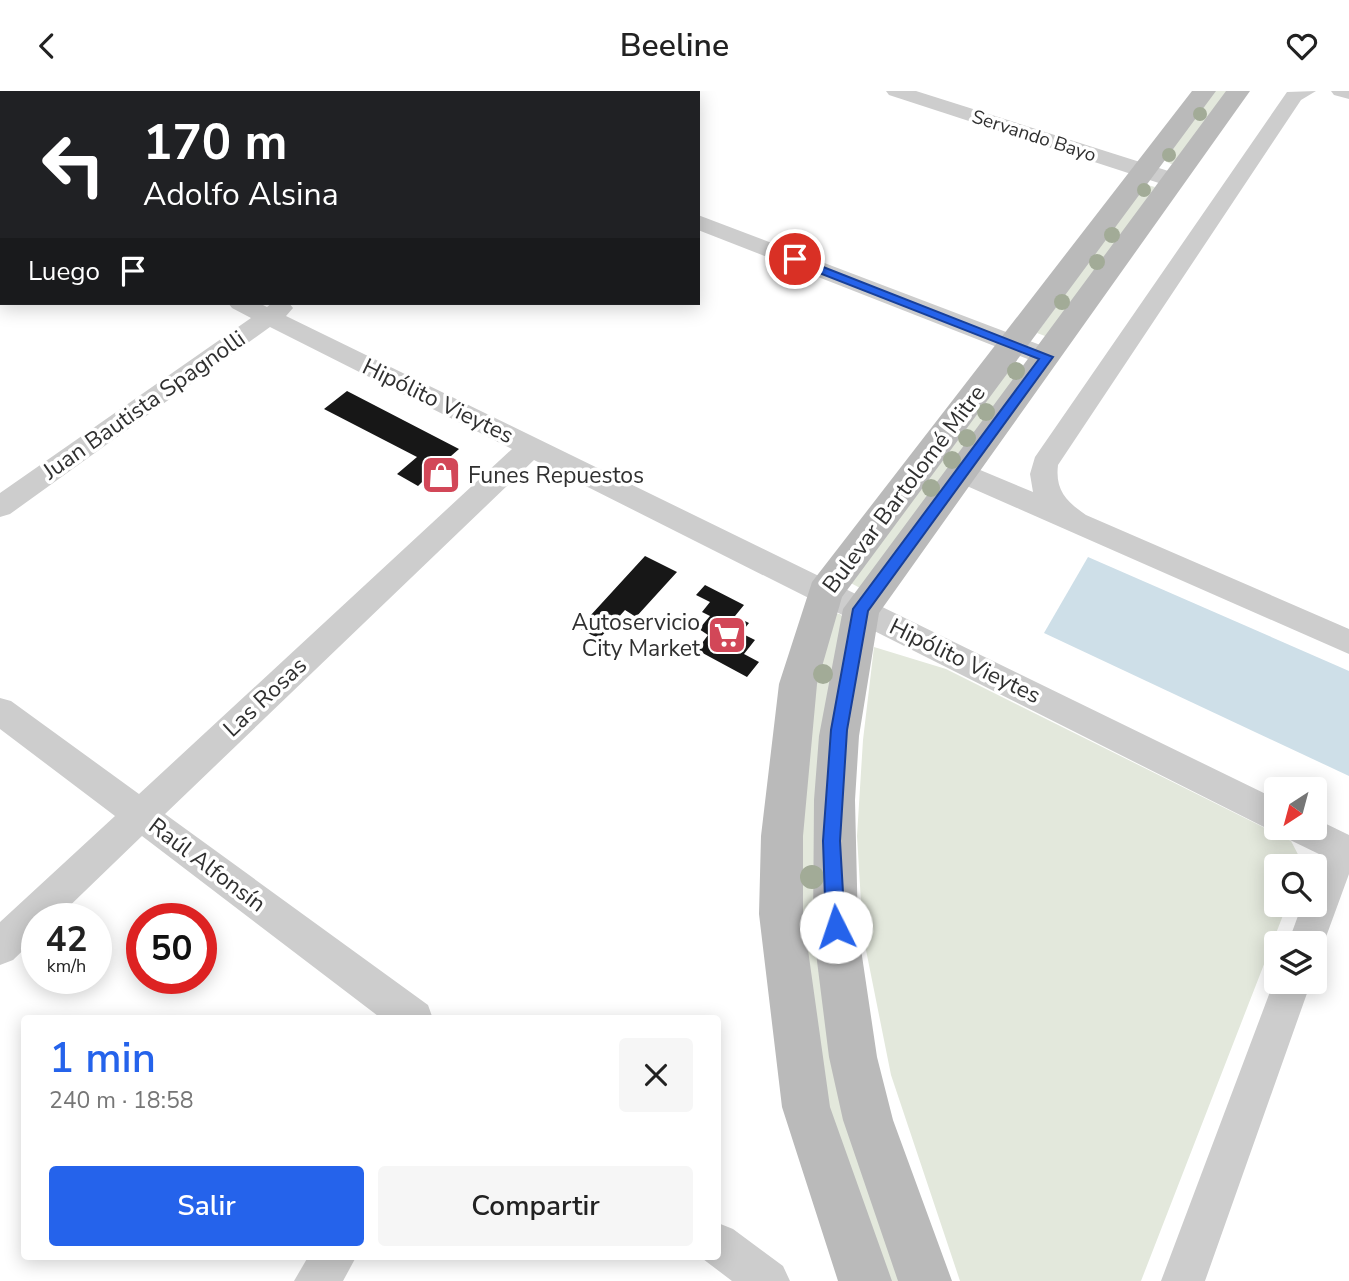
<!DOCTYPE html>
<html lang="es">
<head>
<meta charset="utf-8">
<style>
	:root { --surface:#fff; --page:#f6f6f6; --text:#222; --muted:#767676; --accent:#2563eb }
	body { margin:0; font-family:"Nunito Sans",sans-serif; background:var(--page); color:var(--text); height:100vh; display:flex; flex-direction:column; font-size:26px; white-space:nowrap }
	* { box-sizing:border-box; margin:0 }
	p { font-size:23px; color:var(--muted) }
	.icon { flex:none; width:38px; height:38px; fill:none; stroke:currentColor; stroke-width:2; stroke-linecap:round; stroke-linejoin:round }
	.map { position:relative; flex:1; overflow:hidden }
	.side { position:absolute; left:21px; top:924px; width:700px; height:245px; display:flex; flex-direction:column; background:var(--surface); border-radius:7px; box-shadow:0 4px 18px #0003 }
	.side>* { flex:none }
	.hud { position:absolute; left:0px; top:0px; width:700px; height:214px; box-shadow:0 4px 18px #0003; background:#202124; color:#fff; overflow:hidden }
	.needle { width:46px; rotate:216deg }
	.tools { position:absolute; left:1264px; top:686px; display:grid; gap:14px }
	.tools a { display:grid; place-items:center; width:63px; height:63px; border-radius:7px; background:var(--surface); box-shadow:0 4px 18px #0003; font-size:35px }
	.speed { position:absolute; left:21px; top:812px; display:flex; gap:14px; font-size:35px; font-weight:700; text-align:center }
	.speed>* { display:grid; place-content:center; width:91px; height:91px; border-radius:50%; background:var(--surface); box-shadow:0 4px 18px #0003; line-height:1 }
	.speed small { font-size:18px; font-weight:400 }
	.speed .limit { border:10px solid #d22; background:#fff; color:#111 }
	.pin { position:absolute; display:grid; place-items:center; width:60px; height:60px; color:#fff; margin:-30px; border:4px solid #fff; border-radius:50%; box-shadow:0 2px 7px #0007 }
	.me { position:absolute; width:77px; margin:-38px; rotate:356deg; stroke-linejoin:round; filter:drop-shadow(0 0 5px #0008) }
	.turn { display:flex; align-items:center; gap:24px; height:147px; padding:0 28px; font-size:32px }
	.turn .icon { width:91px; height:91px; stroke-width:2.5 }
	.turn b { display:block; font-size:49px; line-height:60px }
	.then { display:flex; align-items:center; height:66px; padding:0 28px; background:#0003; gap:14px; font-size:26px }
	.round { display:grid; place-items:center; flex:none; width:74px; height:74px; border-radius:7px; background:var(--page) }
	.headline { display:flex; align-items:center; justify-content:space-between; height:119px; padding:0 28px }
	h1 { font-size:42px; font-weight:600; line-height:52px; color:var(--accent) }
	.cta { display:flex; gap:14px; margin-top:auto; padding:14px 28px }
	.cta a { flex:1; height:80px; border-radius:7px; background:var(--accent); color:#fff; font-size:28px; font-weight:600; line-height:80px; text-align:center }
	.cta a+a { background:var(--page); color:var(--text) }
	header { display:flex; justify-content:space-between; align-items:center; height:91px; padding:0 28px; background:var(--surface); font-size:32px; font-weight:600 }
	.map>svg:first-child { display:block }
	.green { fill:#e3e8dc }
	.water { fill:#cedfe8 }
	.building { fill:#171717 }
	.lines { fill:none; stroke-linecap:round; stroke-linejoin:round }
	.minor { fill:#cdcdcd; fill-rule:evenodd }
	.secondary { fill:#bababa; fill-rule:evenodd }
	.tree { fill:#a2ab97 }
	.route { fill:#2563eb; stroke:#184099; stroke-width:2 }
	.labels { text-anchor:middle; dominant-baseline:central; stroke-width:7; stroke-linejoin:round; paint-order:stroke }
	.far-street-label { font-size:19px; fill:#303030; stroke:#fff }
	.street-label { font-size:23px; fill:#303030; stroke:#fff }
	.poi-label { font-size:23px; fill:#303030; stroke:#fff; text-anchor:start }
</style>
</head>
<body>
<header><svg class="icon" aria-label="back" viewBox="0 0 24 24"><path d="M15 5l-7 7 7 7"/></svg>Beeline<svg class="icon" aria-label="heart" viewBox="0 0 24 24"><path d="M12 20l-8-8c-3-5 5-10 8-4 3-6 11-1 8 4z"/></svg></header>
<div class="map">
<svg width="1349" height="1190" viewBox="0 0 1349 1190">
	<rect width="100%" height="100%" fill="#fff"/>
	<g class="green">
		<path d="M1213 0H1232L1173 74 1161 68Z"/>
		<path d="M1147 94 1155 96 1053 243 1045 245 1037 242 1142 96Z"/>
		<path d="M1015 272 1026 276 860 497 847 490 1008 273Z"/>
		<path d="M832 522 840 523 847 531 826 672 915 1190H878L833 1067 800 897 801 650Z"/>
		<path d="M874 556 946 578 1291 750 1303 773 1276 775V814H1287L1141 1190H960L891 984 863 844 857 745 863 649Z"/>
	</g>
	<path class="water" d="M1088 466 1349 580V685L1044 542Z"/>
	<g class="building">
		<path d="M347 300 459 358 443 372 457 379 437 398 423 390 418 395 397 383 417 366 324 318Z"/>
		<path d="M645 465 677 481 636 526 625 519 599 548 579 537Z"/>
		<path d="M705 494 744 514 735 525 749 532 741 542 755 549 744 563 759 571 747 586 697 559 708 544 699 538 710 525 702 521 710 511 696 504Z"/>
	</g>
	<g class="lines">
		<g class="minor">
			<path d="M38 0H58L37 2Z"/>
			<path d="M352 0H375L377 2H353Z"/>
			<path d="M886 0H916L1181 84 1184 89 1181 94H1165L889 4Z"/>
			<path d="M1316 0 1301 9 1058 374C1055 399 1066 410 1086 424L1349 538V563L951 388 947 381 951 374 961 371 1033 401 1030 383 1035 366 1287 1Z"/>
			<path d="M1331 0H1349V8L1334 4Z"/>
			<path d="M0 54H2L0 68Z"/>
			<rect x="0" y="85" width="2" height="13"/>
			<path d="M698 124 1056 260 1059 266 1056 272 1047 274 1038 272 698 139Z"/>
			<path d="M228 212H259L267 216 272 212H289L293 217 286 225 1276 708V737H1314V727L1349 744V783L1319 865 1314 866V852H1288L1302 814H1314V782L1321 764 1288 748 1283 738 1276 740 1264 736 534 369 165 723 428 914 433 928H382L142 745 56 828H37V846L13 869 0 874V831L115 725 0 638V607L11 610 139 703 512 358 270 236 10 423 0 426V402L251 227 232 217Z"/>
			<path d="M1276 885V891H1311L1205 1190H1161Z"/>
			<path d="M718 1132 733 1138 783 1175 790 1190H732L703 1168 702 1166H718Z"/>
			<path d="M308 1166H356L343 1190H294Z"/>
		</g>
		<g class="secondary">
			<path d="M1192 0H1216L842 506 817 593 803 745V823L830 1016 892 1190H838L782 1016 759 823 761 745 779 593 812 491Z"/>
			<path d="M1226 0H1250L879 522 859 645 855 709 858 838 877 966 893 1029 952 1190H898L843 1029 829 966 813 838 814 709 819 645 843 518Z"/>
		</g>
	</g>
	<g class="tree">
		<circle cx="1200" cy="23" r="7"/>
		<circle cx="1169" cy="64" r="7"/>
		<circle cx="1144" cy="99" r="7"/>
		<circle cx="1112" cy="144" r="8"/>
		<circle cx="1097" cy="171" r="8"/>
		<circle cx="1062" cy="211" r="8"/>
		<circle cx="1016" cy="280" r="9"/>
		<circle cx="986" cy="321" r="9"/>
		<circle cx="967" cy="347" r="9"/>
		<circle cx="952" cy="369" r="9"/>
		<circle cx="931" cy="397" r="9"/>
		<circle cx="823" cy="583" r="10"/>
		<circle cx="812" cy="786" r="12"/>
	</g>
	<path class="route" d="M795 165 1053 266 868 520 847 639 840 750 845 836 842 843 836 845 829 843 826 836 823 750 831 639 853 518 1039 268 791 171 789 168Z"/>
	<defs>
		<g id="shop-square" transform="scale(2.0125)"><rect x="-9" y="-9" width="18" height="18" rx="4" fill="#d24758" stroke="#fff"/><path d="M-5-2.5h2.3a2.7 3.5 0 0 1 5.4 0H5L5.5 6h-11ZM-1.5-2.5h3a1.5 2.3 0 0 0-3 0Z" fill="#fff"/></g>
		<g id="supermarket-square" transform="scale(2.0125)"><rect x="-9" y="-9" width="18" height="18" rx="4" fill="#d24758" stroke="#fff"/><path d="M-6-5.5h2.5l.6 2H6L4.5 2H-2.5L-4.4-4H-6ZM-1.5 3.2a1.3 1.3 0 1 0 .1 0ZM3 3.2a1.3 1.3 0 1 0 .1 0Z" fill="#fff"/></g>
	</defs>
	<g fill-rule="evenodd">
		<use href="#shop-square" x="441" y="384"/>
		<use href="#supermarket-square" x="727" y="544"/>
	</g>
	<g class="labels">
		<g class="far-street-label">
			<text transform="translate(1034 45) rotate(18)">Servando Bayo</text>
		</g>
		<g class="street-label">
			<text transform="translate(438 310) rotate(26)">Hipólito Vieytes</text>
			<text transform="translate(144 314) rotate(-35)">Juan Bautista Spagnolli</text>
			<text transform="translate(904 398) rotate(-53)">Bulevar Bartolomé Mitre</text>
			<text transform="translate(965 570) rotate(26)">Hipólito Vieytes</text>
			<text transform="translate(265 606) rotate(-43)">Las Rosas</text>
			<text transform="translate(207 774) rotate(37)">Raúl Alfonsín</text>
		</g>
		<g class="poi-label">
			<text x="468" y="384">Funes Repuestos</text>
			<text x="700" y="531" text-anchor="end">Autoservicio<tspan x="700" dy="26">City Market</tspan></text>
		</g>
	</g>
</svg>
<div class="tools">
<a><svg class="needle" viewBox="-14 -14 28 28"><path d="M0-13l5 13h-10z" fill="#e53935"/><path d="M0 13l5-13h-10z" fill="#767676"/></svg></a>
<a><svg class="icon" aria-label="search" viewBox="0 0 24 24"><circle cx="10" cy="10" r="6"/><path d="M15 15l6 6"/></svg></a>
<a><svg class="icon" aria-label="layers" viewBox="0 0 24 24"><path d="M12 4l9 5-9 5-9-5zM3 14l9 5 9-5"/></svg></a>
</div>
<div class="speed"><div>42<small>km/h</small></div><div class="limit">50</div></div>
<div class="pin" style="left:795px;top:168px;background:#d93025"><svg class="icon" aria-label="arrive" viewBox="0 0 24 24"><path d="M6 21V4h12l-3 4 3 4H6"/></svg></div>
<svg class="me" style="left:836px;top:836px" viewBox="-20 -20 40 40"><circle r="19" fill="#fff"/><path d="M0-13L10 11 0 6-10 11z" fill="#2563eb"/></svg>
<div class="hud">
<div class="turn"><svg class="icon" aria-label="left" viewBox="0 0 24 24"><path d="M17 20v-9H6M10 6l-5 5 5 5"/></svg><div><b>170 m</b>Adolfo Alsina</div></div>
<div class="then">Luego<svg class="icon" aria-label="arrive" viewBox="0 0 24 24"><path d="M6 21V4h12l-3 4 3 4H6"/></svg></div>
</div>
<section class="side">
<div class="headline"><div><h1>1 min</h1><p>240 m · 18:58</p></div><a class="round"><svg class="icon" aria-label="close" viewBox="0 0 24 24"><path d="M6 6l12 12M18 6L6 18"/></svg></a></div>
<div class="cta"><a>Salir</a><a>Compartir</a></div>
</section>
</div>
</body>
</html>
